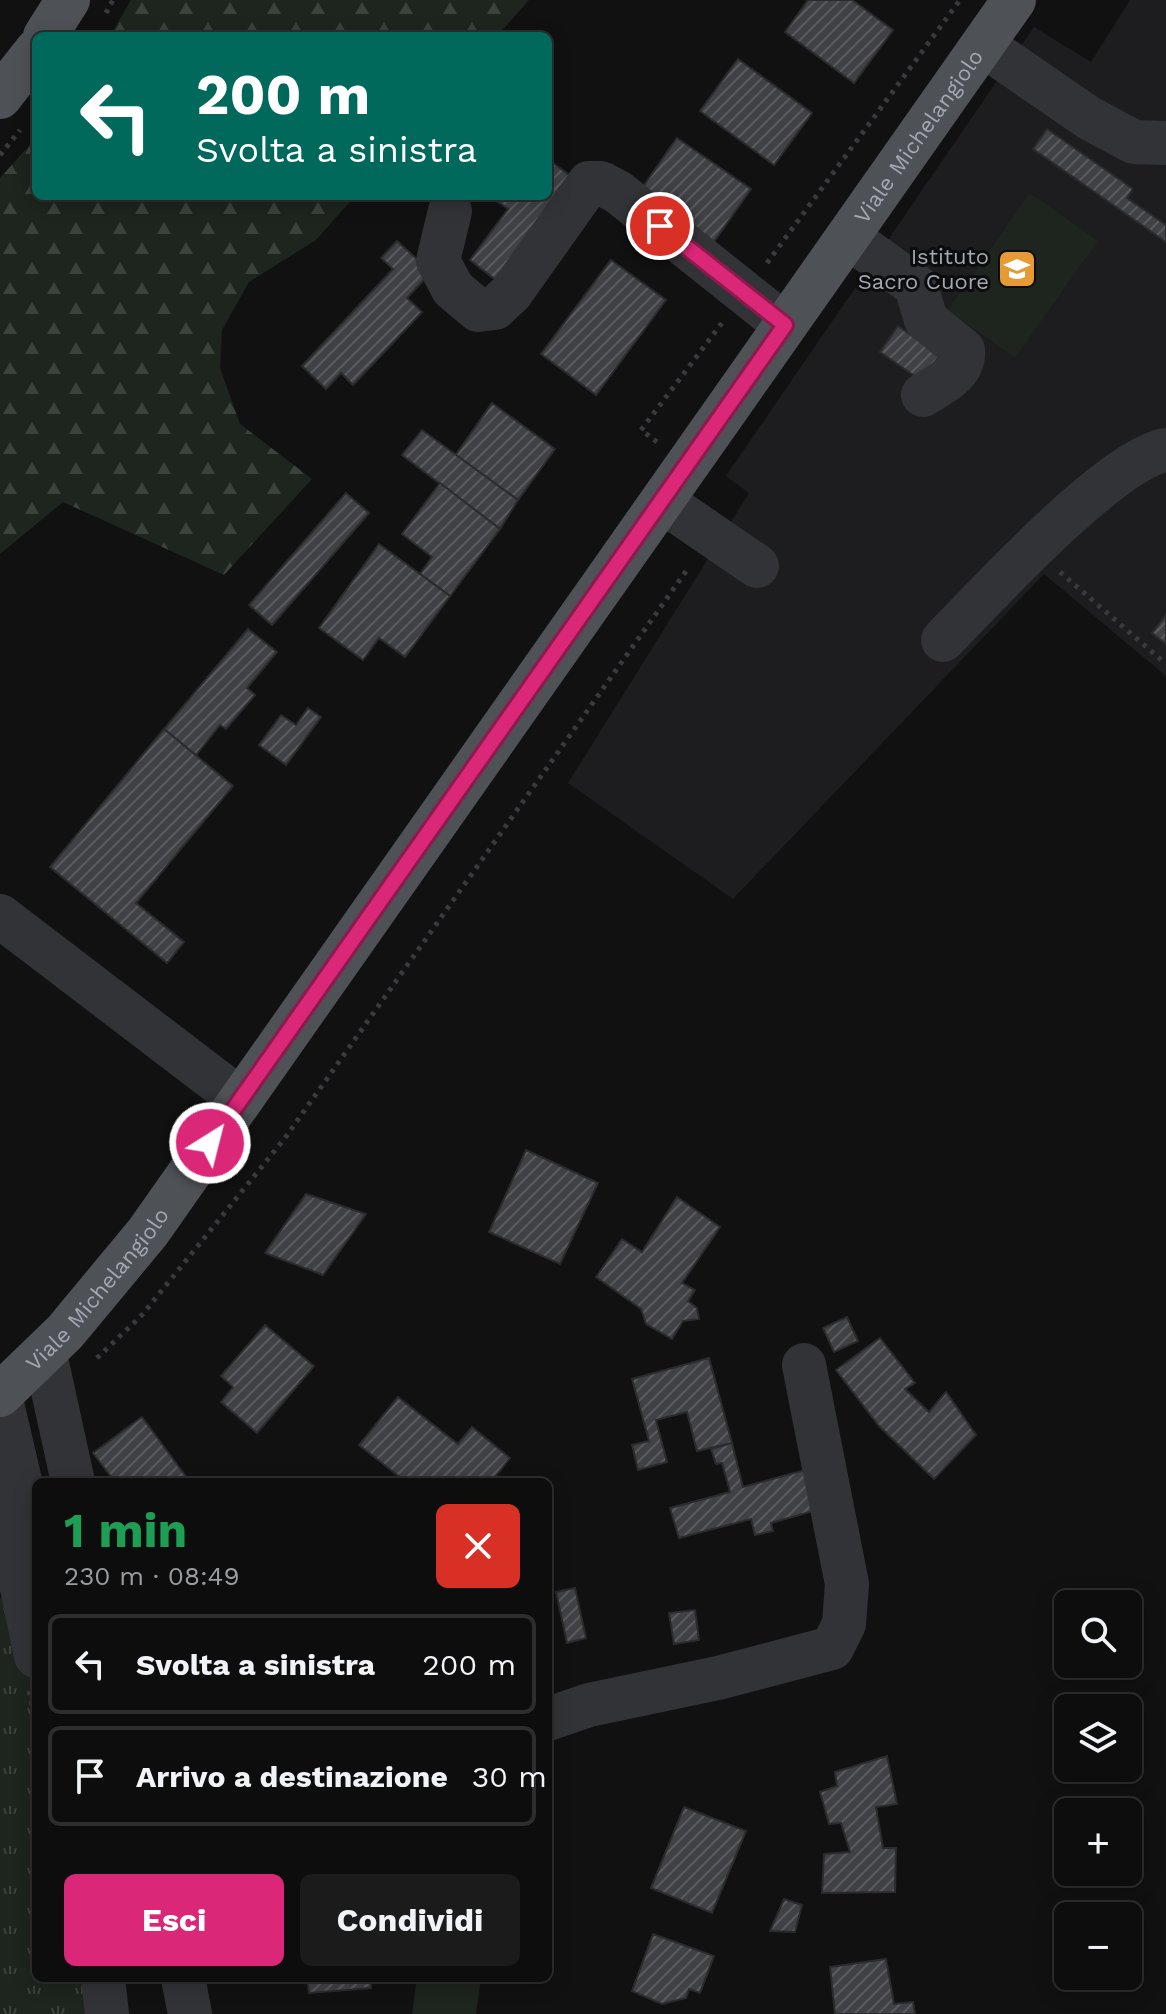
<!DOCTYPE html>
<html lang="it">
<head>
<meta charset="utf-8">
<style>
	:root { --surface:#0d0d0e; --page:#1b1b1c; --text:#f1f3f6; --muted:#9a9c9e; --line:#2d2d2e; --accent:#db2777 }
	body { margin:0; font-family:"Work Sans",sans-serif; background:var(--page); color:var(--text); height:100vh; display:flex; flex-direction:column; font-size:30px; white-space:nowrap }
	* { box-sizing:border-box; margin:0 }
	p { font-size:26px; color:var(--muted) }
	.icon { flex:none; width:44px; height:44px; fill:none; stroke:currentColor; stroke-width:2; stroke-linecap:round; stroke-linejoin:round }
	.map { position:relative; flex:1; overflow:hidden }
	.sheet { position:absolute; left:32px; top:1478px; width:520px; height:504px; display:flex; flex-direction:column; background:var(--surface); border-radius:12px; box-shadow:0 4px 20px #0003,0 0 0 2px var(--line) }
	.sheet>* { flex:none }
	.guide { position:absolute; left:32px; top:32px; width:520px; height:168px; border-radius:12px; box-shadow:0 4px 20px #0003,0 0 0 2px var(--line); background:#00695c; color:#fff; overflow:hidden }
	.buttons { position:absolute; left:1054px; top:1590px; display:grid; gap:16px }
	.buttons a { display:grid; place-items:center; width:88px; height:88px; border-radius:12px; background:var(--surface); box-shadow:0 4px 20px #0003,0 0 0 2px var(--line); font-size:40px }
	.pin { position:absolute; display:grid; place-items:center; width:68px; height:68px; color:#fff; margin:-34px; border:4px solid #fff; border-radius:50%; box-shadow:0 2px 8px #0007 }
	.me { position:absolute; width:88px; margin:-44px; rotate:36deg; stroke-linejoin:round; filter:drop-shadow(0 0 6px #0008) }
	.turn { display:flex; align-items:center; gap:28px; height:168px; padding:0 32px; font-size:36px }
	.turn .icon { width:104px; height:104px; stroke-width:2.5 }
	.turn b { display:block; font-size:56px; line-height:68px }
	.round { display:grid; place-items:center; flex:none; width:84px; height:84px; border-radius:12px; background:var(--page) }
	.summary { display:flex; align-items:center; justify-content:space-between; height:136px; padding:0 32px }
	h1 { font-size:48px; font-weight:700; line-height:60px; color:#1e9e55 }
	.cta { display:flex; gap:16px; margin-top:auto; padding:16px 32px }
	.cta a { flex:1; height:92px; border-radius:12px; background:var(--accent); color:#fff; font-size:32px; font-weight:700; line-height:92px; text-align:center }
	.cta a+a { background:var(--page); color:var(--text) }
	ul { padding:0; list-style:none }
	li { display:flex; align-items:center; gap:24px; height:100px; margin:0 16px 12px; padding:0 16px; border:4px solid var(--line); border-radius:12px }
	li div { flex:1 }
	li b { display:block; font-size:30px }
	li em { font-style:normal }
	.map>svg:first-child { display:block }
	.built { fill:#1d1d1f }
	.grass { fill:url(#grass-tufts) }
	.forest { fill:url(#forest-firs) }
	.garden { fill:#1d251e }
	.building { fill:url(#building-hatch); stroke:#2b2b2e; stroke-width:2 }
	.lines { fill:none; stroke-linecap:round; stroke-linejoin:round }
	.path { stroke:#383a3e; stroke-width:5; stroke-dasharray:4 6; stroke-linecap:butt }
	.minor { stroke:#323337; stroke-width:44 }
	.major { stroke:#4e5156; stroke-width:44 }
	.route-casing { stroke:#8e194d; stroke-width:20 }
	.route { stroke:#db2777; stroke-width:14 }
	.labels { text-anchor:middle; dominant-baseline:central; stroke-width:6; stroke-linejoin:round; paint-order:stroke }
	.street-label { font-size:22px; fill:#a3a9b2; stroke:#0c0c0d }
	.poi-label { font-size:22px; fill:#a3a9b2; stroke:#0c0c0d; text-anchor:end }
</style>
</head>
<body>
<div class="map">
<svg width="1166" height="2014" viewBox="0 0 1166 2014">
	<defs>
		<pattern id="grass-tufts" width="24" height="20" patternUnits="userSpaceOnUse" patternTransform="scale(2)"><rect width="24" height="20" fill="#1d251e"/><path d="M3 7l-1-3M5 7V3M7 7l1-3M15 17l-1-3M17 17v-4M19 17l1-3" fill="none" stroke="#3b423c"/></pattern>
		<pattern id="forest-firs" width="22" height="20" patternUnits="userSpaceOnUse" patternTransform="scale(2)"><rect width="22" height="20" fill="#1d251e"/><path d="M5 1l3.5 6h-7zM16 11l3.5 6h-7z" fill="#3b423c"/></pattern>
		<pattern id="building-hatch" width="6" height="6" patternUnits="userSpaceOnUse" patternTransform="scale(2)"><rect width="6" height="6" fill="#404145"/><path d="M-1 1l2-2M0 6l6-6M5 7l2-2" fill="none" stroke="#585a5d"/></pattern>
	</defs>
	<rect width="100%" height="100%" fill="#111112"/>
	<path class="built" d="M1130 0H1166V676L1044 574 733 899 568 783 749 493 726 476 1034 27 1091 62Z"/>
	<path class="grass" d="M0 1598 25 1600 36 1656V1978H103L107 2014H0Z"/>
	<g class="forest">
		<path d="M131 0H529L497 36H110Z"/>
		<path d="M36 138V196H355L316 240 249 282 222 330 220 368 240 424 312 479 224 575 63 502 0 554V178Z"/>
	</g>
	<g class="garden">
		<path d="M1030 193 1098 241 1015 358 948 310Z"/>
		<path d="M417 1978H481L476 2014H412Z"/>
	</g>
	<g class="building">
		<path d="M808 0H852L893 30 854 83 785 32Z"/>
		<path d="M738 59 812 113 774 165 700 111Z"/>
		<path d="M1047 129 1133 189 1127 198 1166 225V242L1033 149Z"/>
		<path d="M677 138 751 189 713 243 640 191Z"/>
		<path d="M548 159 577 181 501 284 470 260 508 209 490 196H548Z"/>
		<path d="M397 241 431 272 407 298 422 312 353 385 341 373 326 389 302 366 393 269 381 258Z"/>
		<path d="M611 260 666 300 596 395 541 354Z"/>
		<path d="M898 326 940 355 922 381 880 352Z"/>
		<path d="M492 403 555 449 518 500 455 456Z"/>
		<path d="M422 430 518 500 500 529 402 455Z"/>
		<path d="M440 483 500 529 450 596 420 574 432 557 402 534Z"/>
		<path d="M346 493 369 513 272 625 249 605Z"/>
		<path d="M379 544 450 596 405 657 379 638 363 660 319 628Z"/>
		<path d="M1166 615V644L1152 633Z"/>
		<path d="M248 629 277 652 247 688 255 695 226 729 220 725 196 755 164 729Z"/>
		<path d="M308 708 321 717 286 765 259 745 281 715 296 725Z"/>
		<path d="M164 729 233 786 136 903 184 942 167 963 50 867Z"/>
		<path d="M526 1150 598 1183 560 1264 489 1232Z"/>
		<path d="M306 1194 366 1214 323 1275 265 1253Z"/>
		<path d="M677 1197 720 1227 682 1283 695 1290 688 1301 697 1308 699 1319 683 1321 672 1339 646 1324 641 1309 596 1277 622 1239 642 1252Z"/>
		<path d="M847 1317 858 1341 834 1352 823 1328Z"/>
		<path d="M265 1325 314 1366 257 1433 221 1402 233 1387 221 1376Z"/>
		<path d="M880 1338 915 1383 905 1389 929 1412 946 1392 976 1435 934 1479 879 1426 836 1370Z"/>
		<path d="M709 1358 732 1443 697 1451 687 1412 656 1420 667 1462 638 1470 632 1445 649 1441 632 1379Z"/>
		<path d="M398 1397 458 1444 472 1427 510 1458 491 1482H406L359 1445Z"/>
		<path d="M142 1417 190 1482H115L93 1453Z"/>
		<path d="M732 1443 743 1487 809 1469 831 1506 771 1523 773 1531 755 1535 751 1519 679 1538 670 1508 730 1492 722 1463 716 1464 711 1449Z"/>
		<path d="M575 1588 586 1638 567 1643 556 1592Z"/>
		<path d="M695 1610 699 1640 674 1644 669 1613Z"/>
		<path d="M887 1756 897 1804 876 1807 883 1848H896L895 1892 822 1893 824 1854 850 1852 841 1823 829 1824 820 1792 837 1786 835 1772Z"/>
		<path d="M684 1807 746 1831 712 1913 651 1888Z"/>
		<path d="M784 1899 802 1905 795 1932 770 1931Z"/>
		<path d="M653 1934 714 1956 700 1993 689 1989 686 1998 662 2004 632 1991Z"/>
		<path d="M886 1959 894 2004 913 2002 915 2014H835L830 1967Z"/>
		<path d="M307 1978H370L371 1988 309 1993Z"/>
	</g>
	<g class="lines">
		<g class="path">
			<path d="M106 13 113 0"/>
			<path d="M0 155 20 130"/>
			<path d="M767 263 960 0"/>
			<path d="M657 442 641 430 722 323"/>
			<path d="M1060 572 1166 664"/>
			<path d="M97 1358 142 1315 285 1138 689 567"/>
			<path d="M29 1691 36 1727"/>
		</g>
		<g class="minor">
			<path d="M983 45 1089 118 1134 142 1166 143"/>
			<path d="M450 211 438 261 453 289 478 310 495 308 511 293 589 183H601L618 192 785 325"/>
			<path d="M848 237 916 286 926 320 963 350C965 374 940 384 923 395"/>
			<path d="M662 501 757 566"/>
			<path d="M943 640C985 597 1111 459 1166 450"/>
			<path d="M0 916 241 1100"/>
			<path d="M45 1354 73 1482"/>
			<path d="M0 1395 28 1515"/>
			<path d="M0 1482 36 1656"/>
			<path d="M548 1719 589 1705 718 1678 832 1648 844 1624 847 1584 804 1365"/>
			<path d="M103 1978 107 2014"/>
			<path d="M183 1978 190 2014"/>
		</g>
		<g class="major">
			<path d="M45 36 68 0"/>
			<path d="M0 97 36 51"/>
			<path id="s1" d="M0 1395 65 1332 148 1232 1014 0"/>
		</g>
	</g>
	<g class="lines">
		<g class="route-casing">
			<path id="route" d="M210 1143 785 325 660 226"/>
		</g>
		<use href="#route" class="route"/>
	</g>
	<defs>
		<g id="school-square" transform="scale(2)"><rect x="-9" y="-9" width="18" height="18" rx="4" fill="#e79934" stroke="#0c0c0d"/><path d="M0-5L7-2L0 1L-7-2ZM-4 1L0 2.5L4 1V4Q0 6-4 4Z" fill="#fff"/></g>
	</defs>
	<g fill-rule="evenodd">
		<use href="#school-square" x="1017" y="269"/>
	</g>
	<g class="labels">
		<g class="street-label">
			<text stroke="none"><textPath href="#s1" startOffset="1560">Viale Michelangiolo</textPath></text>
			<text stroke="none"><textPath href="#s1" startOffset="144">Viale Michelangiolo</textPath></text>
		</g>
		<g class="poi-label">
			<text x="989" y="256">Istituto<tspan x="989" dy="25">Sacro Cuore</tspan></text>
		</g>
	</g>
</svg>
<div class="buttons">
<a><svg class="icon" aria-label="search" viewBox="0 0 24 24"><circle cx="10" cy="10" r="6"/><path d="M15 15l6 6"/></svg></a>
<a><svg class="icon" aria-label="layers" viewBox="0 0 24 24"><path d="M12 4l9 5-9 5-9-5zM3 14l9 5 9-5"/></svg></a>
<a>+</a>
<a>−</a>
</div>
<div class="pin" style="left:660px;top:226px;background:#d93025"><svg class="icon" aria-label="arrive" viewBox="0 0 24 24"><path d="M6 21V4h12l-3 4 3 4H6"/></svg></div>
<svg class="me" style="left:210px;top:1143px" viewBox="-20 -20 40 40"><circle r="17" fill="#db2777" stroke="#fff" stroke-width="3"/><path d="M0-11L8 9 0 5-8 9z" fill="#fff"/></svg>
<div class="guide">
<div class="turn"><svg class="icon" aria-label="left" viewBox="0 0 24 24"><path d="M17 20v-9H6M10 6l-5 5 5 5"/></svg><div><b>200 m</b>Svolta a sinistra</div></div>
</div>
<section class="sheet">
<div class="summary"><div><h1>1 min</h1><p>230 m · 08:49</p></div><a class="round" style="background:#d93025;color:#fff"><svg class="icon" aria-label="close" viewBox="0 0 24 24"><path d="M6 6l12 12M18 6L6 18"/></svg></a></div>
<ul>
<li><svg class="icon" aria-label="left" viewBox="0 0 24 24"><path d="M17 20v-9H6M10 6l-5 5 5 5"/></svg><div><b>Svolta a sinistra</b></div><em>200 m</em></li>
<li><svg class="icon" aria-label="arrive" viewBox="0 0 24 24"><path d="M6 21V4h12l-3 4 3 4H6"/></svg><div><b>Arrivo a destinazione</b></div><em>30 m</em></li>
</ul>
<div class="cta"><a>Esci</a><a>Condividi</a></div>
</section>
</div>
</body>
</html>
